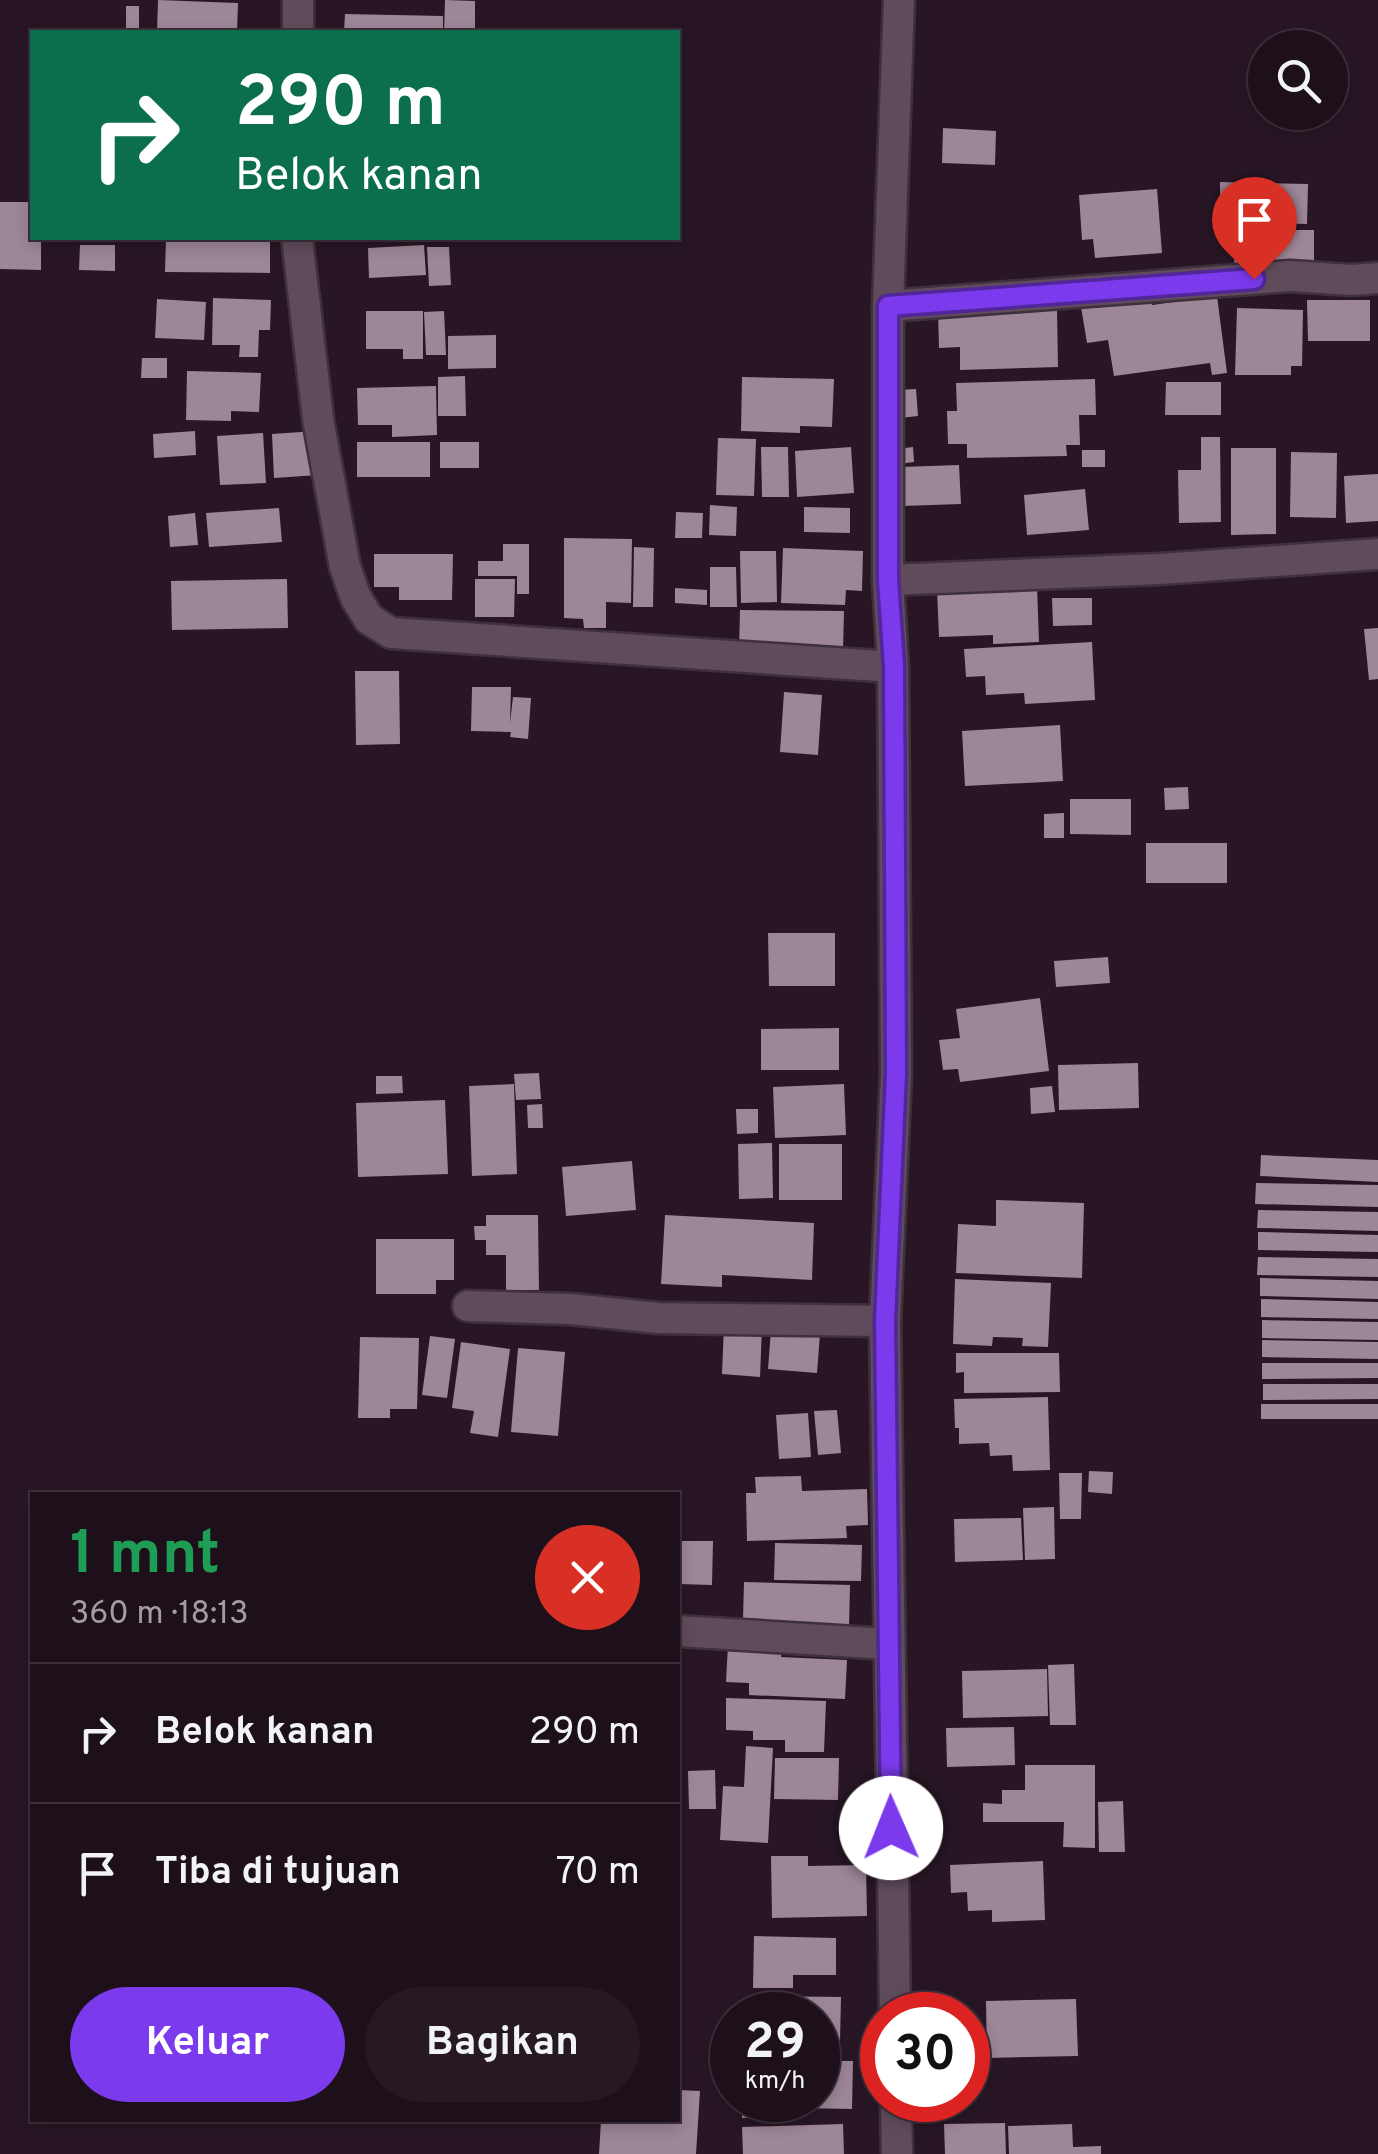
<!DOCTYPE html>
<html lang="id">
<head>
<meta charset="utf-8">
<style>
	:root { --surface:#1e101b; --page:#261924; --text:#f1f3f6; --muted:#a19da3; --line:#3c303a; --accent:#7c3aed }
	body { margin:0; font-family:Overpass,sans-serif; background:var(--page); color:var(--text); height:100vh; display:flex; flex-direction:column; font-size:38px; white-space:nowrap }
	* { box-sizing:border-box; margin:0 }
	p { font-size:32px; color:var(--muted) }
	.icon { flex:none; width:55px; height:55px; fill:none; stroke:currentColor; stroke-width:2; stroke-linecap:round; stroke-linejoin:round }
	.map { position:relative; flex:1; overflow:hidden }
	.panel { position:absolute; left:30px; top:1492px; width:650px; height:630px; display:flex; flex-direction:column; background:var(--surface); border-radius:0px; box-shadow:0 5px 15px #0003,0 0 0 2px var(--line) }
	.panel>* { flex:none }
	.top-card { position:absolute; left:30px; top:30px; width:650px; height:210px; border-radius:0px; box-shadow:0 5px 15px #0003,0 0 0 2px var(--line); background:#0b6e4f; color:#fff; overflow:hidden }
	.fabs { position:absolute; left:1248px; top:30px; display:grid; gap:20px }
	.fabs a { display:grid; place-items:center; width:100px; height:100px; border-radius:50%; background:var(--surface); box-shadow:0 5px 15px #0003,0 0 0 2px var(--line); font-size:50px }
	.speed { position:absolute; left:710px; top:1992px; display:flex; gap:20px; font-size:50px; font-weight:700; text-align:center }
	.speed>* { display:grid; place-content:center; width:130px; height:130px; border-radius:50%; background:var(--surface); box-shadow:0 5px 15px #0003,0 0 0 2px var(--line); line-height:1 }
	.speed small { font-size:25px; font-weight:400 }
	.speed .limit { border:15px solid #d22; background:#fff; color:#111 }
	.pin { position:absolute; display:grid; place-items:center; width:85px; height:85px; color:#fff; margin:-102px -42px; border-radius:50% 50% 50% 0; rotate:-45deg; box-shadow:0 0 10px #0007 }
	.pin .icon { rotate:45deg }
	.me { position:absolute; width:110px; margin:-55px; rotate:359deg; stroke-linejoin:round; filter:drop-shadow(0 0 8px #0008) }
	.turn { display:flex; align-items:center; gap:35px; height:210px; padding:0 40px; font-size:45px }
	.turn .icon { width:130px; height:130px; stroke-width:2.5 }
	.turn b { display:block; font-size:70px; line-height:85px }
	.round { display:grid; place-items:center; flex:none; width:105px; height:105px; border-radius:52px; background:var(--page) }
	.headline { display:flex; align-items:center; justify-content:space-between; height:170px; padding:0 40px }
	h1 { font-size:60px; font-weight:700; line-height:75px; color:#1e9e55 }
	.action { display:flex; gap:20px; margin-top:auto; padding:20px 40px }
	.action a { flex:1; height:115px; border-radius:60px; background:var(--accent); color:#fff; font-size:40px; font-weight:700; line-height:115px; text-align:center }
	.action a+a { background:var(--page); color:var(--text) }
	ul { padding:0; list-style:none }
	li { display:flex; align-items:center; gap:30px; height:140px; padding:0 40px; border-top:2px solid var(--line) }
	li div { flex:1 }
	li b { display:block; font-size:38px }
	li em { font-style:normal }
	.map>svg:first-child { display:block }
	.building { fill:#9d8697 }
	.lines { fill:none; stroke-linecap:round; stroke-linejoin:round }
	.minor-casing { stroke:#3e313b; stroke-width:35 }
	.minor { stroke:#604b5b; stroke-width:30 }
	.route-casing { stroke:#51269a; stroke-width:25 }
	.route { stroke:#7c3aed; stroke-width:18 }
</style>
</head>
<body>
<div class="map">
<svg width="1378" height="2154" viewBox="0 0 1378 2154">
	<rect width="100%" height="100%" fill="#281624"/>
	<g class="building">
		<path d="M158 0 238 3 237 32H157Z"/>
		<path d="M445 0 475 1V32H444Z"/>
		<rect x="126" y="6" width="13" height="26"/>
		<path d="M345 14 443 16V32H344Z"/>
		<path d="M943 128 996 131 995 165 942 163Z"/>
		<path d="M1220 182 1308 184 1307 224 1238 222 1239 200H1220Z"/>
		<path d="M1157 189 1162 253 1095 258 1093 239 1082 240 1079 195Z"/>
		<path d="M0 202H32V238H41V270L0 269Z"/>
		<path d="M1235 230H1314V271L1234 270Z"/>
		<path d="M166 238H270V273L165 272Z"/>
		<path d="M80 245H115V271L79 270Z"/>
		<path d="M424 245 426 275 369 278 368 248Z"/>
		<path d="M427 247H449L451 285 429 286Z"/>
		<path d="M1217 296 1227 373 1212 375 1210 363 1114 376 1108 340 1087 343 1081 307 1151 297 1152 305Z"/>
		<path d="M213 298 271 300 270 330H259L258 357H239L240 345H212Z"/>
		<path d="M157 299 206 302 204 340 155 338Z"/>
		<path d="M1307 300H1370V341H1308Z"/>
		<path d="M1237 308 1303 310 1302 366H1291V375H1235Z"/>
		<path d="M1057 309 1058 367 960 370V347L939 348 938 312Z"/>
		<path d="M366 311H423V359H403V349H366Z"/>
		<path d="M444 311 446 355H426L424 312Z"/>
		<path d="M496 335V368L448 369V336Z"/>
		<path d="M142 358H167V378H141Z"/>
		<path d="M187 371 261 373 259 412 231 411V421L186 420Z"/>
		<path d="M465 376 466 416H438V377Z"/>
		<path d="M742 377 834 379 832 427 800 426V433L741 431Z"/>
		<path d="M1095 379 1096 415H1079L1080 445H1066L1067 456 967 458V444H948L947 411H957L956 383Z"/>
		<path d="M1166 382H1221V415H1165Z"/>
		<path d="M436 386 437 435 392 437V425H358L357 388Z"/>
		<path d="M916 389 918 416 900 418 898 390Z"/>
		<path d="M195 431 196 455 154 458 153 434Z"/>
		<path d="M316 431 318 475 274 478 272 434Z"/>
		<path d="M263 433 266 483 220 485 217 436Z"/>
		<path d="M1201 437H1220L1221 522 1179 523 1178 470H1201Z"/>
		<path d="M718 438 756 439 754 496 716 495Z"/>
		<rect x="357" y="442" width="73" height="35"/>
		<rect x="440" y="442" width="39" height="26"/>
		<path d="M761 447H788L789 497H762Z"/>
		<path d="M851 447 854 493 797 497 795 451Z"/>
		<path d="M913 447 914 462 899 464 897 449Z"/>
		<path d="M1231 448H1276V534L1231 535Z"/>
		<rect x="1082" y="450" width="23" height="17"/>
		<path d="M1291 452 1337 453 1336 518 1290 517Z"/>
		<path d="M959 465 961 504 902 506 900 467Z"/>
		<path d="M1378 474V521L1346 523 1344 476Z"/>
		<path d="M1085 489 1089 530 1027 535 1024 495Z"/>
		<path d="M710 505 737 507 736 536 709 535Z"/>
		<path d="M804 507 850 508V533L804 532Z"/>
		<path d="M279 508 282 542 209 547 206 513Z"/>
		<path d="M676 512 703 513 702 538H675Z"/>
		<path d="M195 513 198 545 170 547 168 516Z"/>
		<path d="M564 538 632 539 631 603 606 602V628H584L583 619 564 618Z"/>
		<path d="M503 544H529V594H517V576H478V561H503Z"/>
		<path d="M634 547 654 548 653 607H633Z"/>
		<path d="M783 548 863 551 862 591 846 590 845 605 781 603Z"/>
		<path d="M740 551H776L777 602 741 603Z"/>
		<path d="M374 554H453L452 600H399V587H374Z"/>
		<path d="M710 567H736L737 607H710Z"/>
		<path d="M287 579 288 628 172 630 171 581Z"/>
		<path d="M475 579H515L514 617H475Z"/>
		<path d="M1037 586 1039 642 993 644V635L939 637 937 589Z"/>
		<path d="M675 588 707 590V605L675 603Z"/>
		<path d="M1052 598H1092V625L1053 626Z"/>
		<path d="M740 610 844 611 843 652 739 651Z"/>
		<path d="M1378 628V679L1369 680 1364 629Z"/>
		<path d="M1092 642 1095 700 1025 704 1024 693 986 695 985 676 966 677 964 649Z"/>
		<path d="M355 671H399L400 744 356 745Z"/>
		<path d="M472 687H511L510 723 513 697 531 698 528 739 510 737 511 732 471 731Z"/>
		<path d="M784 692 822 695 818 755 780 752Z"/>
		<path d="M1060 725 1063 781 965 786 962 731Z"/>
		<path d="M1188 787 1189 809 1165 810 1164 788Z"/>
		<path d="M1070 799H1131V835L1070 834Z"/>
		<path d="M1064 813V838H1044V814Z"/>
		<rect x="1146" y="843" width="81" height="40"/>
		<path d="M768 933H835V986H769Z"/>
		<path d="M1108 957 1110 983 1056 987 1054 961Z"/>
		<path d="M1040 998 1049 1071 960 1082 958 1069 943 1070 939 1040 960 1038 956 1009Z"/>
		<path d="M839 1028V1070H761V1029Z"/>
		<path d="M1138 1063 1139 1108 1059 1110 1058 1065Z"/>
		<path d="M539 1073 541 1099 516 1100 514 1074Z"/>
		<path d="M376 1076H402L403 1093 376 1094Z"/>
		<path d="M514 1084 517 1174 472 1176 469 1086Z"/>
		<path d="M844 1084 846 1135 775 1138 773 1087Z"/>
		<path d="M1052 1086 1055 1112 1031 1114 1030 1088Z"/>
		<path d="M445 1100 448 1174 358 1177 356 1103Z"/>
		<path d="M542 1104 543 1128H528L527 1105Z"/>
		<path d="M736 1109H758V1133L737 1134Z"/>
		<path d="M772 1143 773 1198 739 1199 738 1144Z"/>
		<rect x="779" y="1144" width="63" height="56"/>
		<path d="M1261 1155 1378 1160V1182L1260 1176Z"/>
		<path d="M632 1161 636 1210 566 1216 562 1167Z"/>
		<path d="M1256 1183 1378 1185V1207L1255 1204Z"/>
		<path d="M996 1200 1084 1203 1082 1278 956 1273 958 1224 996 1226Z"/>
		<path d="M1258 1210 1378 1212V1231L1257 1228Z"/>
		<path d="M486 1215H538L539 1290H506V1255H486V1240H475L474 1226H486Z"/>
		<path d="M665 1215 814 1223 812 1280 722 1275V1287L661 1284Z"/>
		<path d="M1258 1232 1378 1235V1252L1258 1250Z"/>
		<path d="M376 1239H454V1280H436V1294H376Z"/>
		<path d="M1258 1257 1378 1259V1277L1257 1275Z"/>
		<path d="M1260 1278 1378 1281V1299L1260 1296Z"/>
		<path d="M955 1279 1051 1283 1048 1347 1022 1346 1023 1338 993 1337 992 1346 953 1344Z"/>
		<path d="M1261 1299 1378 1302V1319L1261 1317Z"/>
		<path d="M1262 1320 1378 1322V1340L1262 1338Z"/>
		<path d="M724 1325 762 1327 760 1377 722 1374Z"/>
		<path d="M771 1330 820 1334 817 1373 768 1369Z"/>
		<path d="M430 1336 455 1339 447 1398 422 1395Z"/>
		<path d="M360 1337 419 1338 417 1409H390V1418H358Z"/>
		<path d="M1262 1340 1378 1342V1359L1262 1357Z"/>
		<path d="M461 1342 510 1349 498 1437 470 1433 474 1411 452 1408Z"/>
		<path d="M518 1348 565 1352 558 1436 511 1432Z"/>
		<path d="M956 1353H1059L1060 1392 964 1393V1372L956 1373Z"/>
		<path d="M1262 1363H1378V1378L1262 1379Z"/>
		<path d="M1263 1384H1378V1399L1263 1400Z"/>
		<path d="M1048 1397 1050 1470 1013 1471 1012 1455 990 1456 989 1443 959 1444V1428H955L954 1399Z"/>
		<rect x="1261" y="1404" width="117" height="15"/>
		<path d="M837 1410 841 1453 818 1455 814 1411Z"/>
		<path d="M808 1413 811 1457 779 1459 776 1415Z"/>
		<path d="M1089 1471 1113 1472 1112 1494 1088 1492Z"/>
		<path d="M1059 1473H1082L1081 1519H1060Z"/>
		<path d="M801 1476 802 1491 867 1489 868 1525 846 1526 847 1538 747 1541 746 1493H756L755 1477Z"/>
		<path d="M1054 1507 1055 1559 1025 1560 1023 1508Z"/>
		<path d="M1021 1518 1023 1560 955 1562 954 1519Z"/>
		<path d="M678 1541H713L712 1585 678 1584Z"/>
		<path d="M775 1543 862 1545 861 1581 774 1580Z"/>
		<path d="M744 1582 850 1585 849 1628 760 1625 759 1620H743Z"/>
		<path d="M728 1645 782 1647 781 1657 847 1660 845 1699 749 1695V1683L726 1682Z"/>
		<path d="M1074 1664 1076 1725H1050L1048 1665Z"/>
		<path d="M1047 1669 1048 1716 963 1718 962 1671Z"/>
		<path d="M726 1698 826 1701 824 1752H785V1740H753V1731L726 1730Z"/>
		<path d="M1014 1727 1015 1765 947 1767 946 1728Z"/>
		<path d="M746 1746 773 1748 768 1843 720 1840 723 1786 744 1787Z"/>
		<path d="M775 1758H839L838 1800 774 1799Z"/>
		<path d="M1025 1765H1095V1848L1063 1847 1064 1822H983V1803L1002 1804V1790H1025Z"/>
		<path d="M715 1770 716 1809H689L688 1771Z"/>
		<path d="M1123 1801 1125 1852H1099L1098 1802Z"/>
		<path d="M771 1856H808V1866L866 1865 867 1916 772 1918Z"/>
		<path d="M1043 1861 1045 1920 992 1922V1910L968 1911 967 1892 951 1893 950 1865Z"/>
		<path d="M754 1936 836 1938V1975H793V1988H753Z"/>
		<path d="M763 1996 841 1997 840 2042H818V2015H763Z"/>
		<path d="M1076 1999 1078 2056 987 2058 986 2001Z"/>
		<rect x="726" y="2031" width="6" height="27"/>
		<path d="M818 2061H853L852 2109 798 2108V2118H742V2100H818Z"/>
		<path d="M722 2066H732V2089L723 2090Z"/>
		<path d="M678 2090 700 2091 696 2154H599L601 2120H678Z"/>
		<path d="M1005 2123 1006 2154H945L944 2124Z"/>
		<path d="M843 2124 844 2154H743L742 2127Z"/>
		<path d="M1072 2124 1073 2147 1101 2146V2154H1009L1008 2126Z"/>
	</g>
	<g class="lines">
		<g class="minor-casing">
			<g id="minor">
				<path d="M298 32V0"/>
				<path d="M297 238 318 419 345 567 356 598 369 619 391 633 893 667"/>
				<path d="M888 306 1290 276 1352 280 1378 278"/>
				<path d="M888 580 1160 569 1378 554"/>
				<path d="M468 1306 571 1309 658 1318 885 1321"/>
				<path d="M678 1631 889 1644"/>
				<path d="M895 2015 885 1321 896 1073 893 667 888 580V306L899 0"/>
				<path d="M896 2100 897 2154"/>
			</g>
		</g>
		<use href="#minor" class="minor"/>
	</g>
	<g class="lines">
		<g class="route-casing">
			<path id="route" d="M891 1828 885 1321 896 1073 894 666 888 580V306L1254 279"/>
		</g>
		<use href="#route" class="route"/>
	</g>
</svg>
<div class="fabs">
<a><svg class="icon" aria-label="search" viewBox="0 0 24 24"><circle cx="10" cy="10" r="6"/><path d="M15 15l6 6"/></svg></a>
</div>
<div class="speed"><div>29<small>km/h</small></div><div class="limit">30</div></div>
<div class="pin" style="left:1254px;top:279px;background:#d93025"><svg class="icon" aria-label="arrive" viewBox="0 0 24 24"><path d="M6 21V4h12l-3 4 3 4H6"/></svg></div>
<svg class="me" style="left:891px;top:1828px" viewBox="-20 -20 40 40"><circle r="19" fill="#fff"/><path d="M0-13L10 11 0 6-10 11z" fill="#7c3aed"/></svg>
<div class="top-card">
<div class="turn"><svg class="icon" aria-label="right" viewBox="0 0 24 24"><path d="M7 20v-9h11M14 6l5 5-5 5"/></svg><div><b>290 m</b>Belok kanan</div></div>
</div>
<section class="panel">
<div class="headline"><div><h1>1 mnt</h1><p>360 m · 18:13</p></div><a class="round" style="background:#d93025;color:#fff"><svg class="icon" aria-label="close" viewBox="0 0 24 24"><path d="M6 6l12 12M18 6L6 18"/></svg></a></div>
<ul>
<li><svg class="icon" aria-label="right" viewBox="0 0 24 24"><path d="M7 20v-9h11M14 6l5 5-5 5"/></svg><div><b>Belok kanan</b></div><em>290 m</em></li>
<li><svg class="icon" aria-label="arrive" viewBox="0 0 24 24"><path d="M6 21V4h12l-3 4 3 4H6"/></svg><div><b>Tiba di tujuan</b></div><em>70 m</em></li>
</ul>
<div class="action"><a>Keluar</a><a>Bagikan</a></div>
</section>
</div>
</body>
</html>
